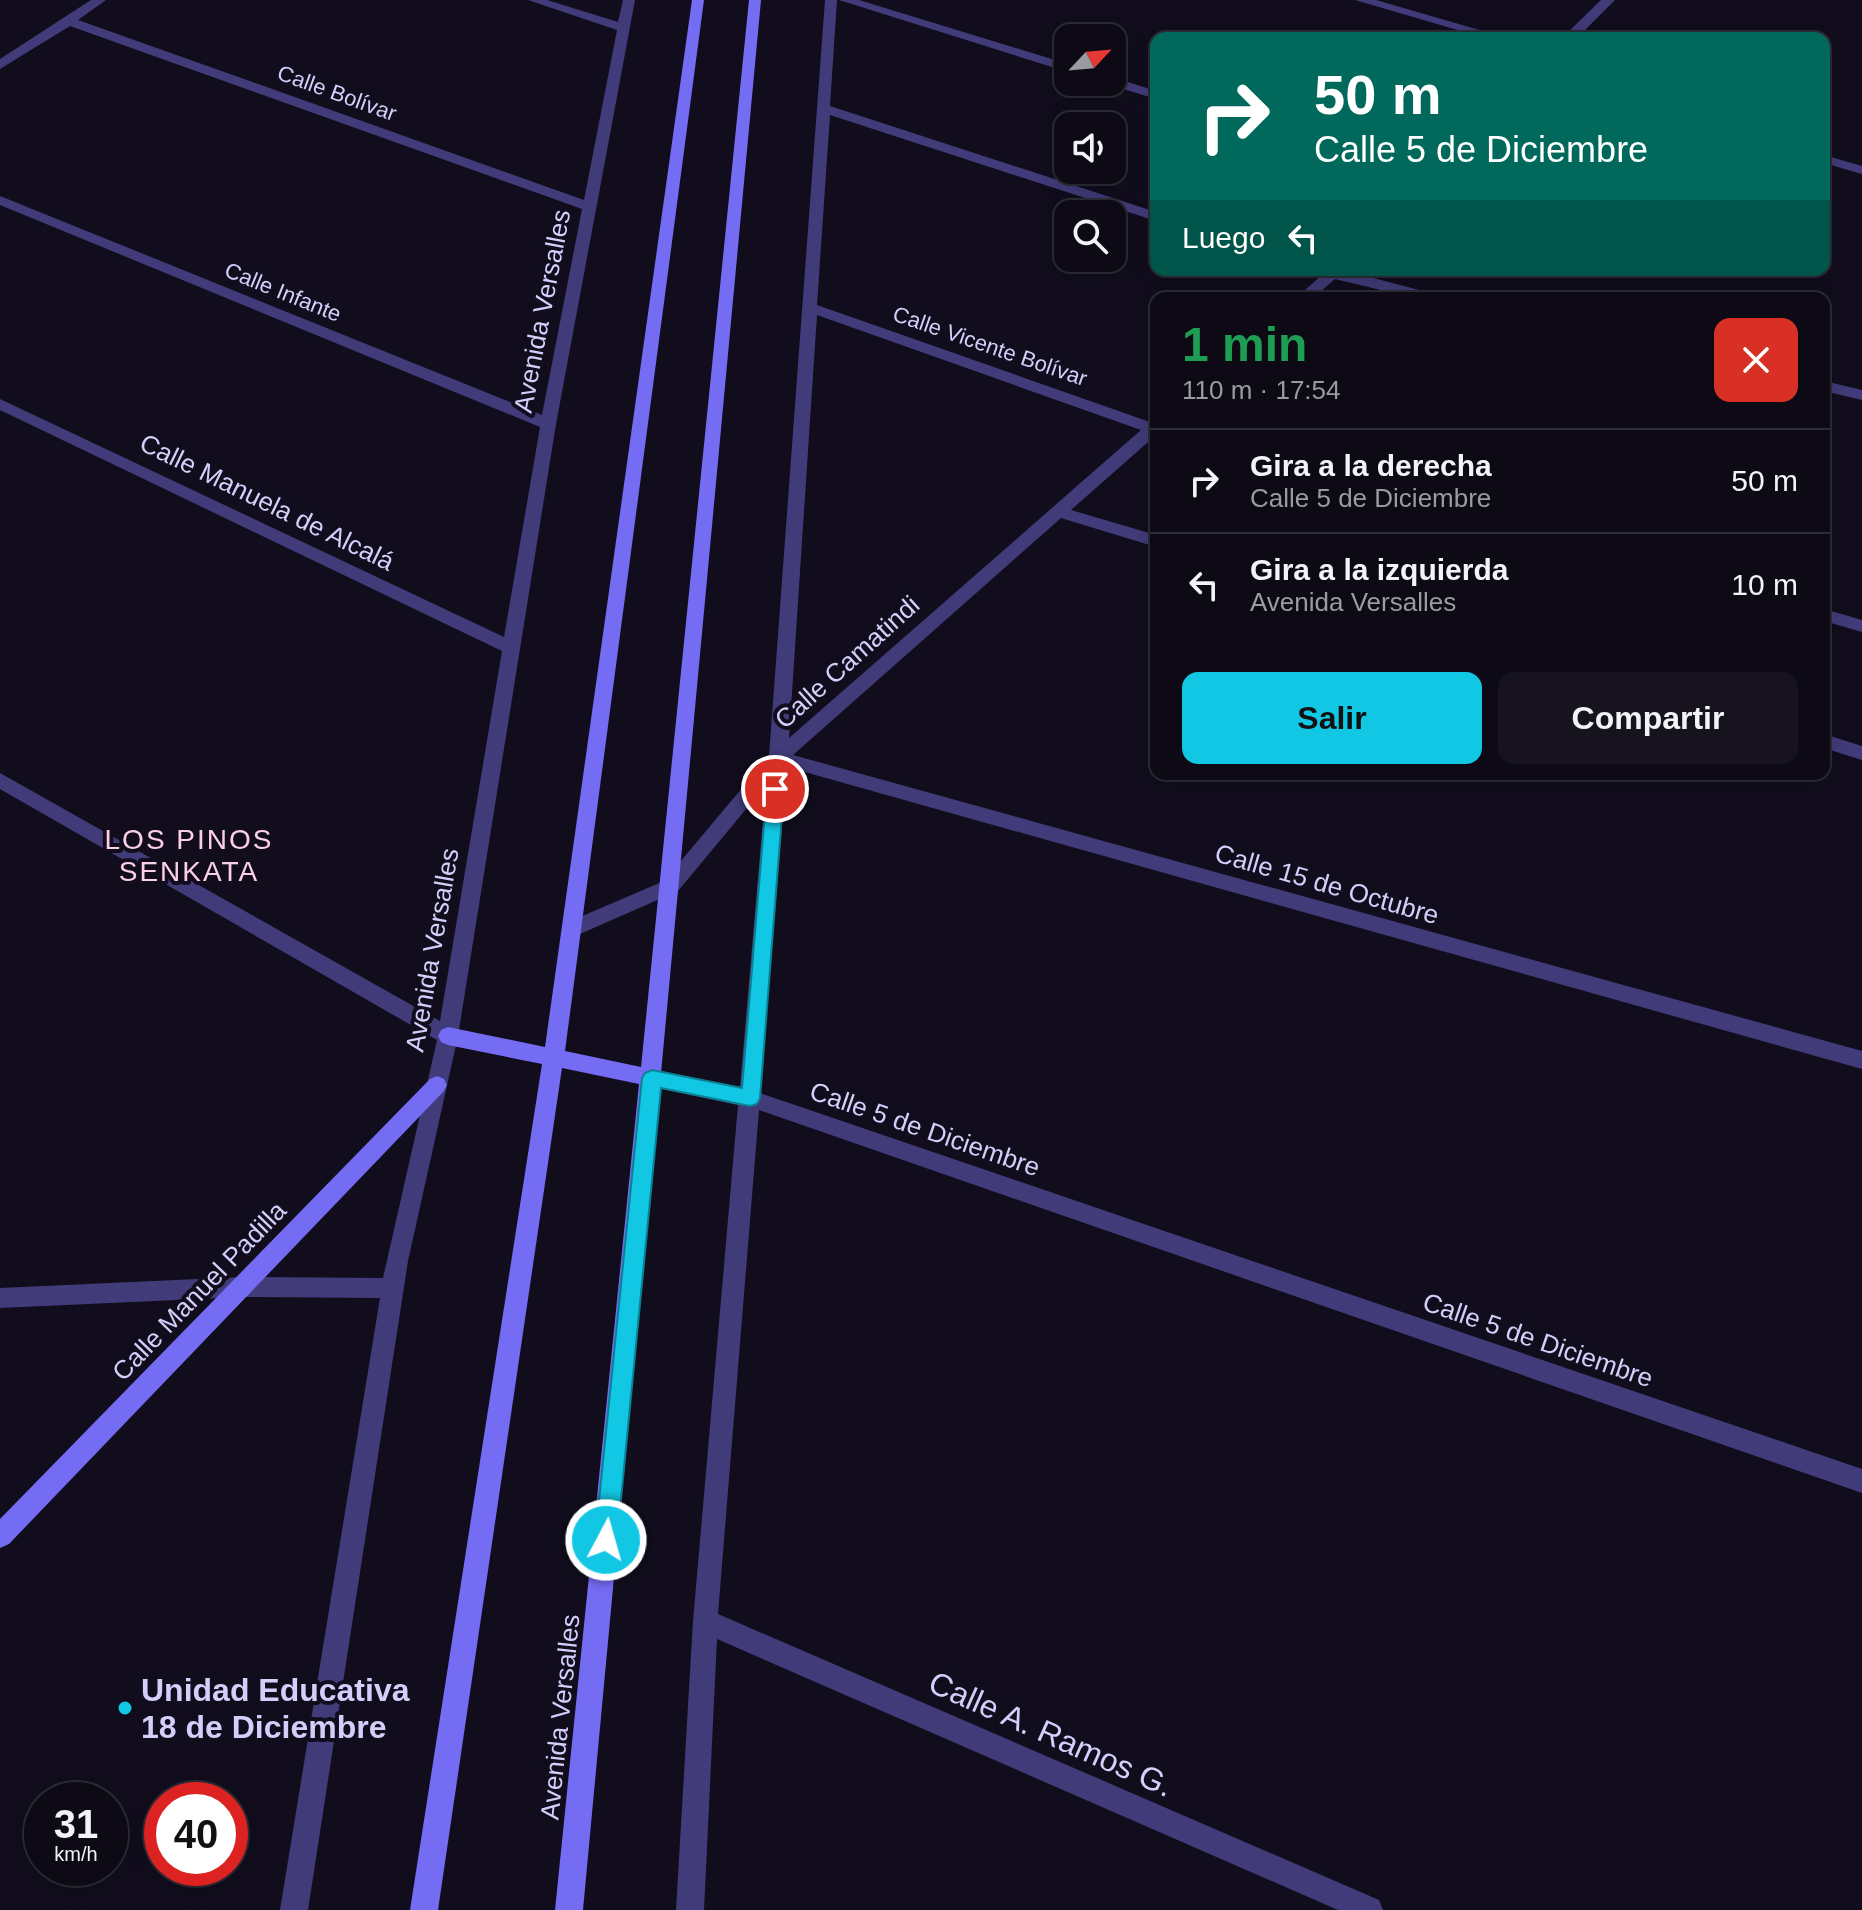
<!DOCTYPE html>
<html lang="es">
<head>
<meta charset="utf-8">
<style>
	:root { --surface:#0d0a16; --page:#16131f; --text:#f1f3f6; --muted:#9a9aa1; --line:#2d2b35; --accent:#11c7e4 }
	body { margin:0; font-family:Helvetica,sans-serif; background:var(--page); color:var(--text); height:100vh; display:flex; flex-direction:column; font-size:30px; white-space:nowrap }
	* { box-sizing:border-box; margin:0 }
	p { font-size:26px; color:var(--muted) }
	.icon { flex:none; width:44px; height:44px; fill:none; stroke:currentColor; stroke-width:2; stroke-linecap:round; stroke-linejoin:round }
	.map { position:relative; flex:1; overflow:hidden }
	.side { position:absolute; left:1150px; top:292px; width:680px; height:488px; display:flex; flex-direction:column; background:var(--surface); border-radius:16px; box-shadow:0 4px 20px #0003,0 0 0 2px var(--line) }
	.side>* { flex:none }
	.top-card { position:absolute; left:1150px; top:32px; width:680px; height:244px; border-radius:16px; box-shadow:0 4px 20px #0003,0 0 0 2px var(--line); background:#00695c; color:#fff; overflow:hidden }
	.needle { width:52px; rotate:64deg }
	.controls { position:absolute; left:1054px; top:24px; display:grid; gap:16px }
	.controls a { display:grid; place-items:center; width:72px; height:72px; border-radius:16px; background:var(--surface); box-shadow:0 4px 20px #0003,0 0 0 2px var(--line); font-size:40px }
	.speed { position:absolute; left:24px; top:1782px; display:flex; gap:16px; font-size:40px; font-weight:700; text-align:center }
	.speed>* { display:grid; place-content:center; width:104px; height:104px; border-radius:50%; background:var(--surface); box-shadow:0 4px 20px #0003,0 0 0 2px var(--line); line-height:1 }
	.speed small { font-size:20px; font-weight:400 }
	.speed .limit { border:12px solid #d22; background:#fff; color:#111 }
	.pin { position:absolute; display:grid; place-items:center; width:68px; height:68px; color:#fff; margin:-34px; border:4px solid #fff; border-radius:50%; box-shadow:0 2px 8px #0007 }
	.me { position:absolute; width:88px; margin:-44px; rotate:6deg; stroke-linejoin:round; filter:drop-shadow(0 0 6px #0008) }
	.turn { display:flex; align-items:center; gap:28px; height:168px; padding:0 32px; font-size:36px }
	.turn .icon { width:104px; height:104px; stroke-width:2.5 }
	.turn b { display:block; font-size:56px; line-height:68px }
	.then { display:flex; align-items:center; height:76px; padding:0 32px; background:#0003; gap:16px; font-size:30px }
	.round { display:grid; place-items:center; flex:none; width:84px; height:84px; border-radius:16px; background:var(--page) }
	.overview { display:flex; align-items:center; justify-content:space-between; height:136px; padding:0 32px }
	h1 { font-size:48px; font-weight:700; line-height:60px; color:#1e9e55 }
	.primary-button { display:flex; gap:16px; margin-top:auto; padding:16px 32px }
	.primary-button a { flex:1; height:92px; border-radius:16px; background:var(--accent); color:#111; font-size:32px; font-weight:700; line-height:92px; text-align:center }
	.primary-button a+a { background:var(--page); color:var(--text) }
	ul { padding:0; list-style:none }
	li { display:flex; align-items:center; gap:24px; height:104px; padding:0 32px; border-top:2px solid var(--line) }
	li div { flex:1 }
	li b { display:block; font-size:30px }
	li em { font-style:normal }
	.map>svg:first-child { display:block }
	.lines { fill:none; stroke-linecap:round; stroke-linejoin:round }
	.street { fill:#413c79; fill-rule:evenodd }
	.secondary { fill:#756cf4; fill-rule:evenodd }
	.route { fill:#11c7e4; stroke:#0b8194; stroke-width:2 }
	.poi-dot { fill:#11c7e4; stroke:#110d1d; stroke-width:3 }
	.labels { text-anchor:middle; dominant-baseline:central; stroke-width:8; stroke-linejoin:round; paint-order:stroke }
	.far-street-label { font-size:22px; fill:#d5cefb; stroke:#110d1d }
	.street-label { font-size:26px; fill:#d5cefb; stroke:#110d1d }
	.neighbourhood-label { font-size:28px; letter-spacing:2px; fill:#fbcfea; stroke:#110d1d }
	.near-poi-label { font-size:32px; font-weight:bold; fill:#d5cefb; stroke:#110d1d; text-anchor:start }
	.near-street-label { font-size:32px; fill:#d5cefb; stroke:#110d1d }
</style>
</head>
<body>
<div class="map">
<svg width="1862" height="1910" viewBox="0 0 1862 1910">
	<rect width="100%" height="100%" fill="#110d1d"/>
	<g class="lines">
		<g class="street">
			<path d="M91 0H106L78 20 584 200 617 30 528 0H547L618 22 623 0H635L556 424 458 1036 408 1261 308 1910H280L380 1298 242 1297 0 1308V1288L242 1277 383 1278 437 1040 0 789V773L440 1021 502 651 0 410V399L504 637 540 427 0 205V196L542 415 582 209 70 26 0 69V59Z"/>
			<path d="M825 0H837L830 106 1156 212V221L830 115 817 305 1150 422 1156 421V435L1071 510 1156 535V547L1061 518 793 755 1862 1051V1069L787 767 760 1093 1862 1469V1493L759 1110 718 1614 1379 1900 1383 1910H1338L717 1639 704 1910H676L693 1621 738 1105 652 1087 645 1084 642 1078 645 1072 652 1069 740 1087 766 785 678 891 573 937 566 935 563 929 566 923 664 881 769 756ZM817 315 1141 430 789 738Z"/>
			<path d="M839 0H859L1068 64V72Z"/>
			<path d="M1355 0H1376L1507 38H1485Z"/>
			<path d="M1601 0H1615L1577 38H1562Z"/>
			<path d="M1112 77 1156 91V99L1107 84 1112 82Z"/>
			<path d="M1824 155 1862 166V174L1824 163Z"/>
			<path d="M1309 270H1343L1438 295 1441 298H1414L1335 279 1313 298H1296L1321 276Z"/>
			<path d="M1824 381 1862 390V400L1824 391Z"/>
			<path d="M1824 609 1862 620V632L1824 621Z"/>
			<path d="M1824 734 1862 746V760L1824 748Z"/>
		</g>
		<g class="secondary">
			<path d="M692 0H704L565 1051 641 1067 749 0H761L583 1910H555L639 1084 562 1068 438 1910H410L542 1064 448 1045 441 1042 438 1036 441 1030 448 1027 545 1047Z"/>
			<path d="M437 1076 444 1079 447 1085 444 1091 9 1544 0 1548V1519L430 1079Z"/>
		</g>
	</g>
	<path class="route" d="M775 783 784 789 760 1098 757 1104 750 1106 661 1088 617 1540 613 1548 606 1551 598 1548 595 1540 642 1078 645 1073 652 1070 742 1088 767 789Z"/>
	<circle class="poi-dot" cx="125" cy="1708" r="8"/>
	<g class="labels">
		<g class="far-street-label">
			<text transform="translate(337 93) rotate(20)">Calle Bolívar</text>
			<text transform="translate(283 292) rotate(22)">Calle Infante</text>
			<text transform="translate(990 346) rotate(19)">Calle Vicente Bolívar</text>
		</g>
		<g class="street-label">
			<text transform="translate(542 311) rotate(-79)">Avenida Versalles</text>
			<text transform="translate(267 502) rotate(26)">Calle Manuela de Alcalá</text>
			<text transform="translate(847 662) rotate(-42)">Calle Camatindi</text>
			<text transform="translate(1327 884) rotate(16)">Calle 15 de Octubre</text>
			<text transform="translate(432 950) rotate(-80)">Avenida Versalles</text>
			<text transform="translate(925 1129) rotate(19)">Calle 5 de Diciembre</text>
			<text transform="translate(199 1291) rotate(-46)">Calle Manuel Padilla</text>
			<text transform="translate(1538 1340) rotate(19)">Calle 5 de Diciembre</text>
			<text transform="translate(560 1717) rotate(-84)">Avenida Versalles</text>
		</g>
		<g class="neighbourhood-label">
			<text x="189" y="839">LOS PINOS<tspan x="189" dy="32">SENKATA</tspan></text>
		</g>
		<g class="near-poi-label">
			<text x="141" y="1690">Unidad Educativa<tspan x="141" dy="37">18 de Diciembre</tspan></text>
		</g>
		<g class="near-street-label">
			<text transform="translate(1051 1734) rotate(24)">Calle A. Ramos G.</text>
		</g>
	</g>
</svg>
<div class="controls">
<a><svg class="needle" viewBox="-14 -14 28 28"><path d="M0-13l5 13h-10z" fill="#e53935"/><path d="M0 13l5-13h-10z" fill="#9a9aa1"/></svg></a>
<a><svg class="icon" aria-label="sound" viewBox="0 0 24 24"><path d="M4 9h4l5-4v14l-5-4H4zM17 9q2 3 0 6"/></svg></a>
<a><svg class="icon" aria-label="search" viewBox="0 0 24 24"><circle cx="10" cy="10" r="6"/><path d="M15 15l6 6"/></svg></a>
</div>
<div class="speed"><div>31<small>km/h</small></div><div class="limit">40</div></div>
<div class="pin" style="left:775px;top:789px;background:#d93025"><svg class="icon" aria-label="arrive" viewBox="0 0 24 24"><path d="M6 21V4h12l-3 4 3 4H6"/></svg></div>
<svg class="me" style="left:606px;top:1540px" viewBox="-20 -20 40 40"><circle r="17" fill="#11c7e4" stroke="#fff" stroke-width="3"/><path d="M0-11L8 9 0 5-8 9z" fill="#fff"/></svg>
<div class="top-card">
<div class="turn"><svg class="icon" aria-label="right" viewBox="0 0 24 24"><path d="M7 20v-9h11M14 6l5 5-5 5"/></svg><div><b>50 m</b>Calle 5 de Diciembre</div></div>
<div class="then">Luego<svg class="icon" aria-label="left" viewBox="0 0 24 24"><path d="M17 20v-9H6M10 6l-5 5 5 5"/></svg></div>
</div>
<section class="side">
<div class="overview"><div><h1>1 min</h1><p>110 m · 17:54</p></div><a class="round" style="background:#d93025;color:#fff"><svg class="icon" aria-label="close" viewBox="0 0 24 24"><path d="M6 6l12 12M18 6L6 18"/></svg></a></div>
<ul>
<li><svg class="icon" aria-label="right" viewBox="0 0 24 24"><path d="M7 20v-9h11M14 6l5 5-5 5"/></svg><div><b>Gira a la derecha</b><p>Calle 5 de Diciembre</p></div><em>50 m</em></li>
<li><svg class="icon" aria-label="left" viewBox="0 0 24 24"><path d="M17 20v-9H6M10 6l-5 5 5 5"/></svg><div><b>Gira a la izquierda</b><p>Avenida Versalles</p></div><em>10 m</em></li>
</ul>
<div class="primary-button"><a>Salir</a><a>Compartir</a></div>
</section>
</div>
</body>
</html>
